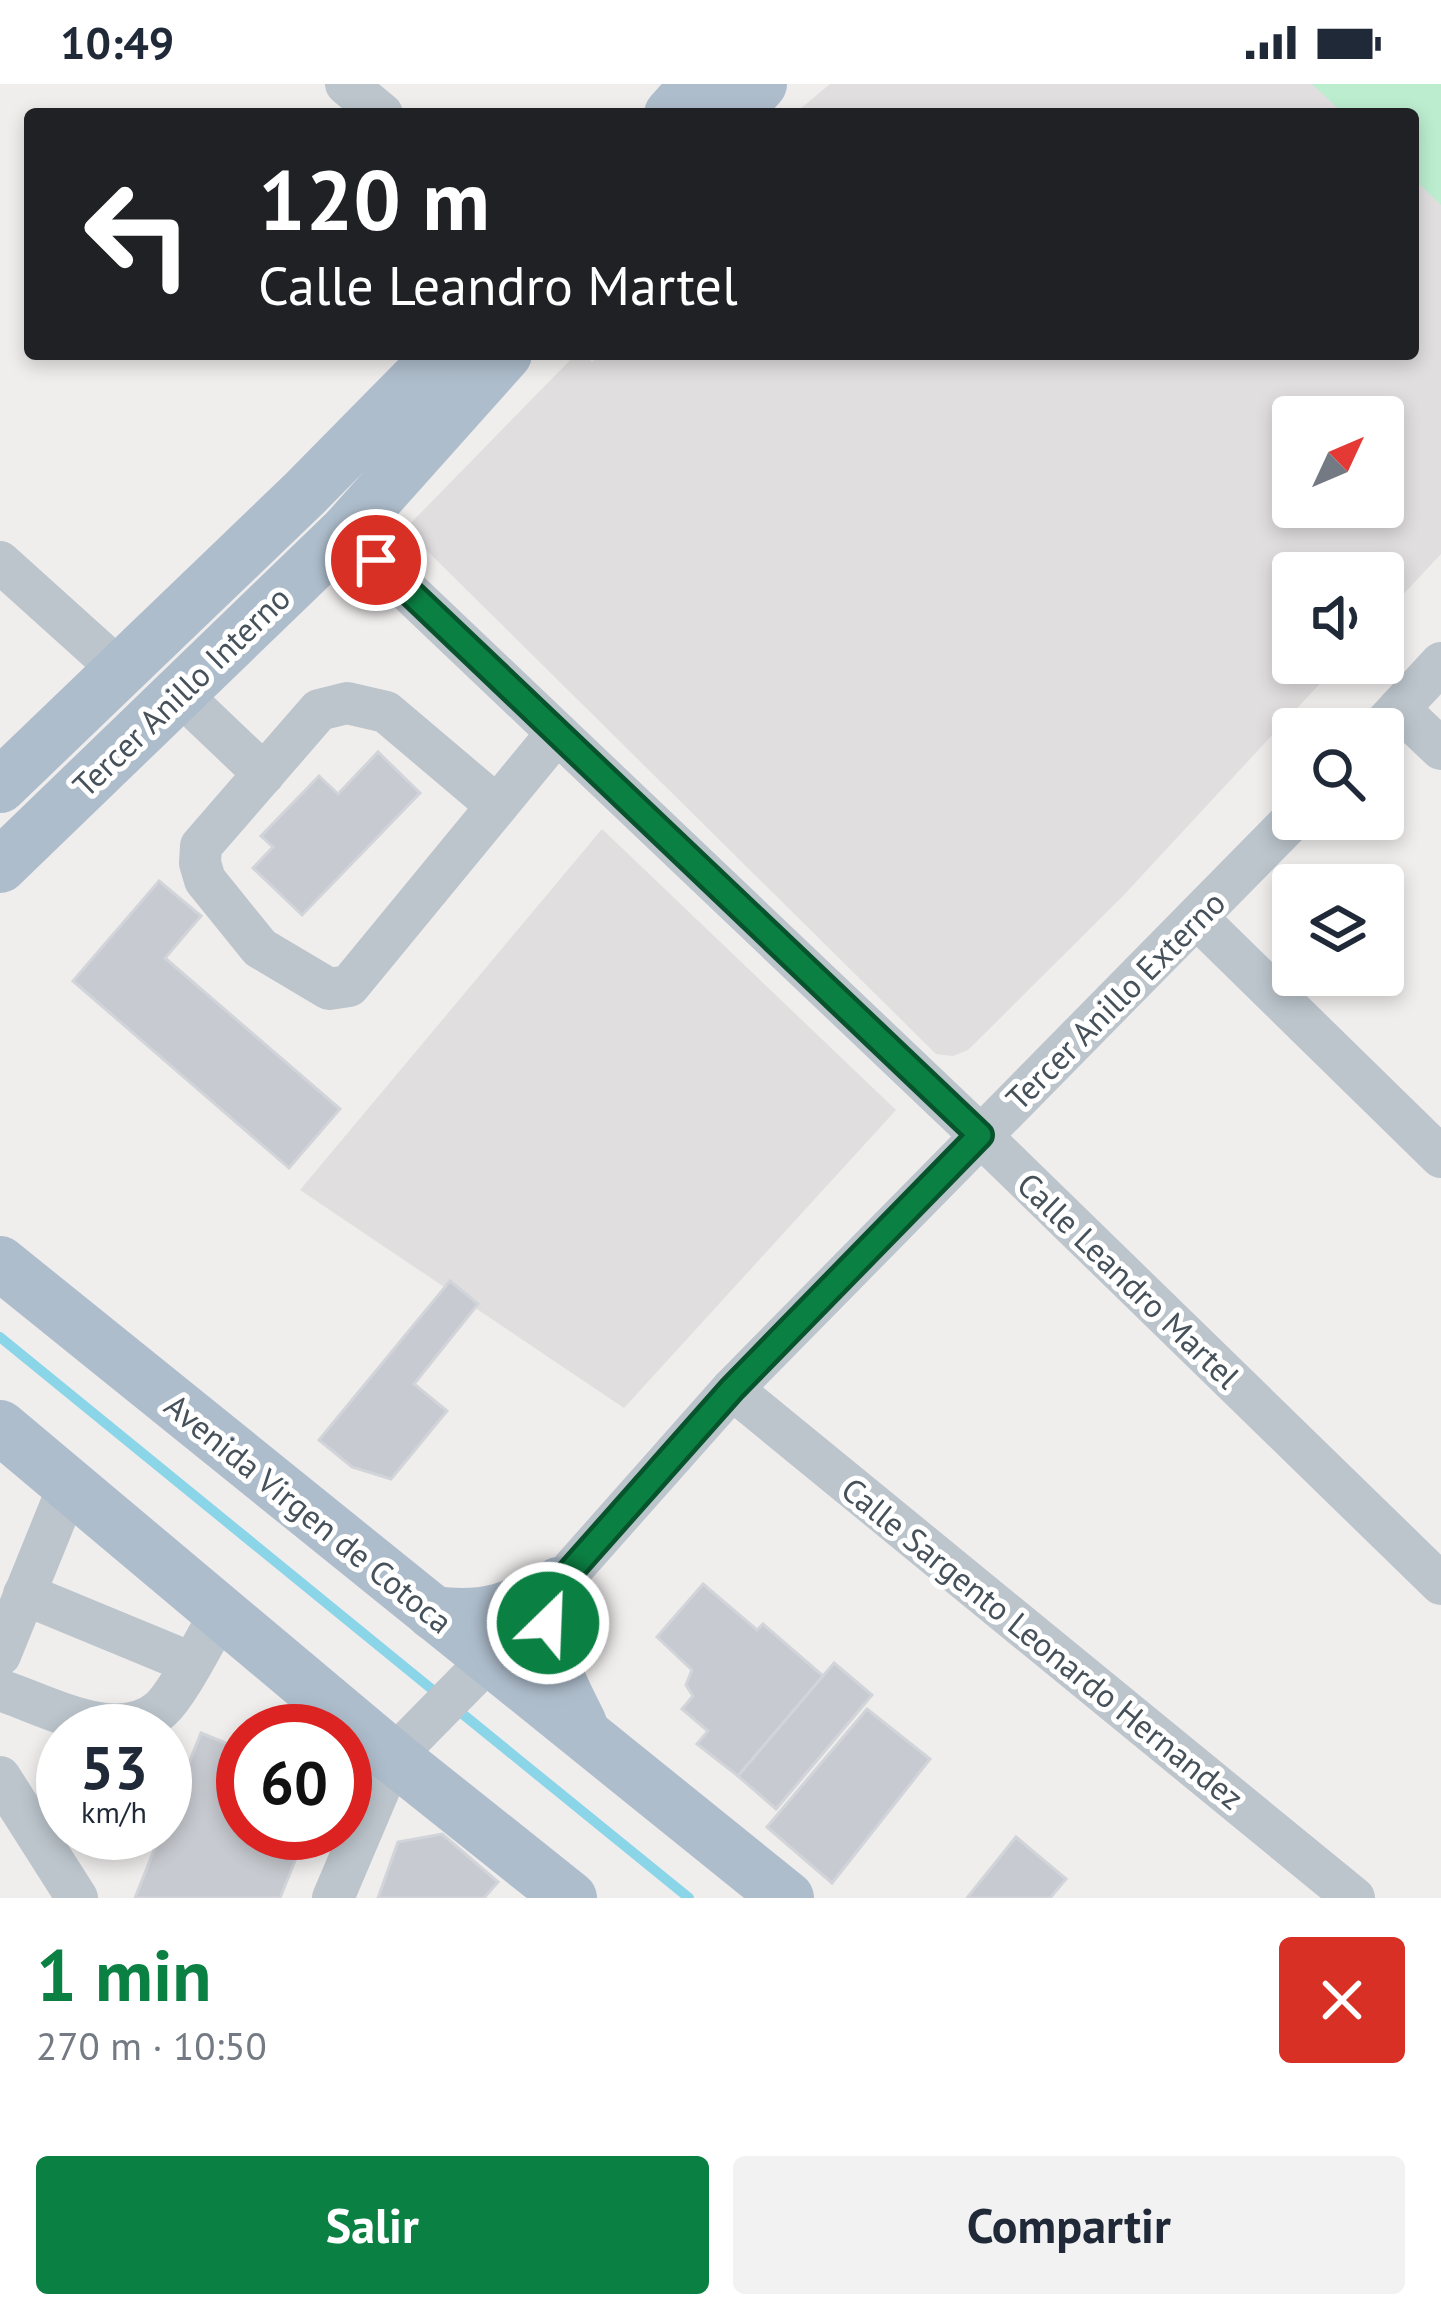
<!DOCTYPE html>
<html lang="es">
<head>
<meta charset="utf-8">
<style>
	:root { --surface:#fff; --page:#f2f2f3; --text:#1f2937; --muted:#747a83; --accent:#0b8043 }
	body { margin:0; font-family:"PT Sans",sans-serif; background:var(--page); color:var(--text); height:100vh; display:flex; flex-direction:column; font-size:45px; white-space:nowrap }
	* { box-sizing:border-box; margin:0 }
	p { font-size:39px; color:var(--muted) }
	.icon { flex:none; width:66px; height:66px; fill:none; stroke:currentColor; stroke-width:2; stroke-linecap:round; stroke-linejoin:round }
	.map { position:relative; height:1814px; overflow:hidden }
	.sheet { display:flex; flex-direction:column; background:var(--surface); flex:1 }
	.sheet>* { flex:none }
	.top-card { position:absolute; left:24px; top:24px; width:1395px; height:252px; border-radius:12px; box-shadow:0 6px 18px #0003; background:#202124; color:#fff; overflow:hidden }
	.needle { width:78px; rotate:46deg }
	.tools { position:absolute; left:1272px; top:312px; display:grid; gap:24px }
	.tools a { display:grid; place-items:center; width:132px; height:132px; border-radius:12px; background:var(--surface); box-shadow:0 6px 18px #0003; font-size:60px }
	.speed { position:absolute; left:36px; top:1620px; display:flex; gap:24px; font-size:60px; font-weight:700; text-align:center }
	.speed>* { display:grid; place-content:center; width:156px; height:156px; border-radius:50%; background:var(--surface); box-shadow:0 6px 18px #0003; line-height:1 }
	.speed small { font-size:30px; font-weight:400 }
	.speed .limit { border:18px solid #d22; background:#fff; color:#111 }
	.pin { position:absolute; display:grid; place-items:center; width:102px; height:102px; color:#fff; margin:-51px; border:6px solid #fff; border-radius:50%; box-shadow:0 3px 12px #0007 }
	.me { position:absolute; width:132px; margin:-66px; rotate:24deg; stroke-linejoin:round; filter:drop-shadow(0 0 9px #0008) }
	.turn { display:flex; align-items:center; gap:42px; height:252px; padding:0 36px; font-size:54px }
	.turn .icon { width:156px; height:156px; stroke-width:2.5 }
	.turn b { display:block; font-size:84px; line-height:102px }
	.round { display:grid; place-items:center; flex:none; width:126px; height:126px; border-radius:12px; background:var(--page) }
	.overview { display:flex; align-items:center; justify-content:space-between; height:204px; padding:0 36px }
	h1 { font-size:72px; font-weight:600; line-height:90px; color:var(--accent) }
	.action { display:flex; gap:24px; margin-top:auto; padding:24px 36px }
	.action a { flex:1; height:138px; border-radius:12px; background:var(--accent); color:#fff; font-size:48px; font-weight:600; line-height:138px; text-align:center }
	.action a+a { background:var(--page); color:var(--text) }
	.status { display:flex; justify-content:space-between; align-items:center; height:84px; padding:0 60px; background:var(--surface); direction:ltr }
	.status svg { height:33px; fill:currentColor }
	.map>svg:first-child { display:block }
	.education { fill:#e1dedf; fill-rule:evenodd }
	.garden { fill:#bcedcf }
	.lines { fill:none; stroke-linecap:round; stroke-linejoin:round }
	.stream { stroke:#8bd5e9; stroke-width:10 }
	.building { fill:#c7cad0; stroke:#d1d4d9; stroke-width:3 }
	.minor { stroke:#bcc5cc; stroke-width:42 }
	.major { stroke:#aebdcc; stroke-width:54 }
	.route-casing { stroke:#07532c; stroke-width:30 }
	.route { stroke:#0b8043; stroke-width:21 }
	.labels { text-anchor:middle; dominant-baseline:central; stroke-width:10; stroke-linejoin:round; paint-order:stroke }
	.street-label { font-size:33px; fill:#46515a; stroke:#fff }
</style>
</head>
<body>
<div class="status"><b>10:49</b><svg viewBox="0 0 49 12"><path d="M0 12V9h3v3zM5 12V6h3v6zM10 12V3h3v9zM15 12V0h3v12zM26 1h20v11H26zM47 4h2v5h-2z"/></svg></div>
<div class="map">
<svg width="1441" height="1814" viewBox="0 0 1441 1814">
	<rect width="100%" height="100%" fill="#f0eded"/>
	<g class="education">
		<path d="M830 0H1441V470L1383 532V489H1293V579H1339L1122 813 968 966 953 972 936 970 405 445 576 270H584L592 278 601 270H1413V30H794ZM1293 333H1383V423H1293Z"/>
		<path d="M602 745 896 1026 624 1324 300 1106Z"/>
	</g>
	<path class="garden" d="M1312 0H1441V121L1413 94V30H1344Z"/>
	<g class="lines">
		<g class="stream">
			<path d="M0 1253 439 1611"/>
			<path d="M454 1623 689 1814"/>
		</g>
	</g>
	<g class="building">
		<path d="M378 668 420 709 302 831 253 784 273 763 261 752 319 692 338 710Z"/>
		<path d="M159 797 201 832 165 874 340 1025 289 1084 73 897Z"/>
		<path d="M450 1197 478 1220 414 1300 447 1327 391 1395 352 1383 319 1356Z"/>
		<path d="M703 1500 757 1546 763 1540 823 1592 738 1692 697 1660 708 1647 682 1625 693 1612 686 1601 692 1586 657 1553Z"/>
		<path d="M834 1579 872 1611 776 1725 738 1692Z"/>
		<path d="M867 1625 930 1675 832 1799 767 1743Z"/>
		<path d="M201 1649 243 1666V1749H306L280 1814H135L161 1749H165V1739Z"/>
		<path d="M442 1750 498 1798 484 1814H378L398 1758Z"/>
		<path d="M1016 1753 1066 1795 1050 1814H967Z"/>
	</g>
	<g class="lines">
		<g class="minor">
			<path d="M346 0 382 30"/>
			<path d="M346 448 980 1051 1441 1500"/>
			<path d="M0 478 122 588"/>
			<path d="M180 610 264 690"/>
			<path d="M1399 625 1441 665"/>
			<path d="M1380 645 1441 579"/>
			<path d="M497 722 386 628 347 619 319 626 201 762 200 779 205 796 260 864 329 905 349 902 557 649"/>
			<path d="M1197 834 1441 1073"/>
			<path d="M732 1305 1354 1814"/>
			<path d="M24 1510 191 1579"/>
			<path d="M0 1571 69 1401"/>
			<path d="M0 1606C46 1621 118 1663 161 1625 180 1607 206 1553 221 1529"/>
			<path d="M0 1693 77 1814"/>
			<path d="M333 1814 393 1673 520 1544 732 1305 1293 735"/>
		</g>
		<g class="major">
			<path d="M671 30 698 0"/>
			<path d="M732 30 760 0"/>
			<path d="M0 702 305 409 442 270"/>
			<path d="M0 782 346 448 505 270"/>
			<path d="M0 1179 787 1814"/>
			<path d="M0 1343 393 1673 570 1814"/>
			<path d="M559 1500C540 1566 551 1581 580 1640"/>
			<path d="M433 1529C488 1536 511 1525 559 1500"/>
		</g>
	</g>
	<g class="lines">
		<g class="route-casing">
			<path id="route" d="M376 476 980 1051 732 1305 559 1500 548 1539"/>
		</g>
		<use href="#route" class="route"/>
	</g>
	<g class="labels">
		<g class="street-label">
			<text transform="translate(181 607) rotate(-44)">Tercer Anillo Interno</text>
			<text transform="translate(1115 916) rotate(-45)">Tercer Anillo Externo</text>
			<text transform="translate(1129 1196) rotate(44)">Calle Leandro Martel</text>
			<text transform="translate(309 1429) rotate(39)">Avenida Virgen de Cotoca</text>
			<text transform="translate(1043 1559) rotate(39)">Calle Sargento Leonardo Hernandez</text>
		</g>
	</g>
</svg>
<div class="tools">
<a><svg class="needle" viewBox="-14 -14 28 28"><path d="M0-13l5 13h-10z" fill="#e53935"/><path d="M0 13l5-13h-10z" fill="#747a83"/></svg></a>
<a><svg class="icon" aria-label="sound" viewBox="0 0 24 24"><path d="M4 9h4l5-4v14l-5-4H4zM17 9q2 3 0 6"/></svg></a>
<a><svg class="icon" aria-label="search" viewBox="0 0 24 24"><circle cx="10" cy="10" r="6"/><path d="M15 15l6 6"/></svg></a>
<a><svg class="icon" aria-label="layers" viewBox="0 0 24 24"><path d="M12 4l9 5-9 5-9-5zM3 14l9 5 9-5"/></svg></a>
</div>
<div class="speed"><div>53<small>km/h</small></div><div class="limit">60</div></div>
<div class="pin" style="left:376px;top:476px;background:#d93025"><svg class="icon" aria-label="arrive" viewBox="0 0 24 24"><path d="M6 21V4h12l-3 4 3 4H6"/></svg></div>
<svg class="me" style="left:548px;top:1539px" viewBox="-20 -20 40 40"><circle r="17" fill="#0b8043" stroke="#fff" stroke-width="3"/><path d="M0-11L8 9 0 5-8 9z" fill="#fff"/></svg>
<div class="top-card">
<div class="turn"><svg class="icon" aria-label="left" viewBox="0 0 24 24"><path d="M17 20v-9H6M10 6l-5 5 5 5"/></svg><div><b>120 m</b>Calle Leandro Martel</div></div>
</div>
</div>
<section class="sheet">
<div class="overview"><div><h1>1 min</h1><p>270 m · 10:50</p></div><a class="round" style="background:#d93025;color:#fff"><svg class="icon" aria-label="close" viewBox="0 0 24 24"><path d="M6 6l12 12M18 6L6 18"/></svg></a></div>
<div class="action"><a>Salir</a><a>Compartir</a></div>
</section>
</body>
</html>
